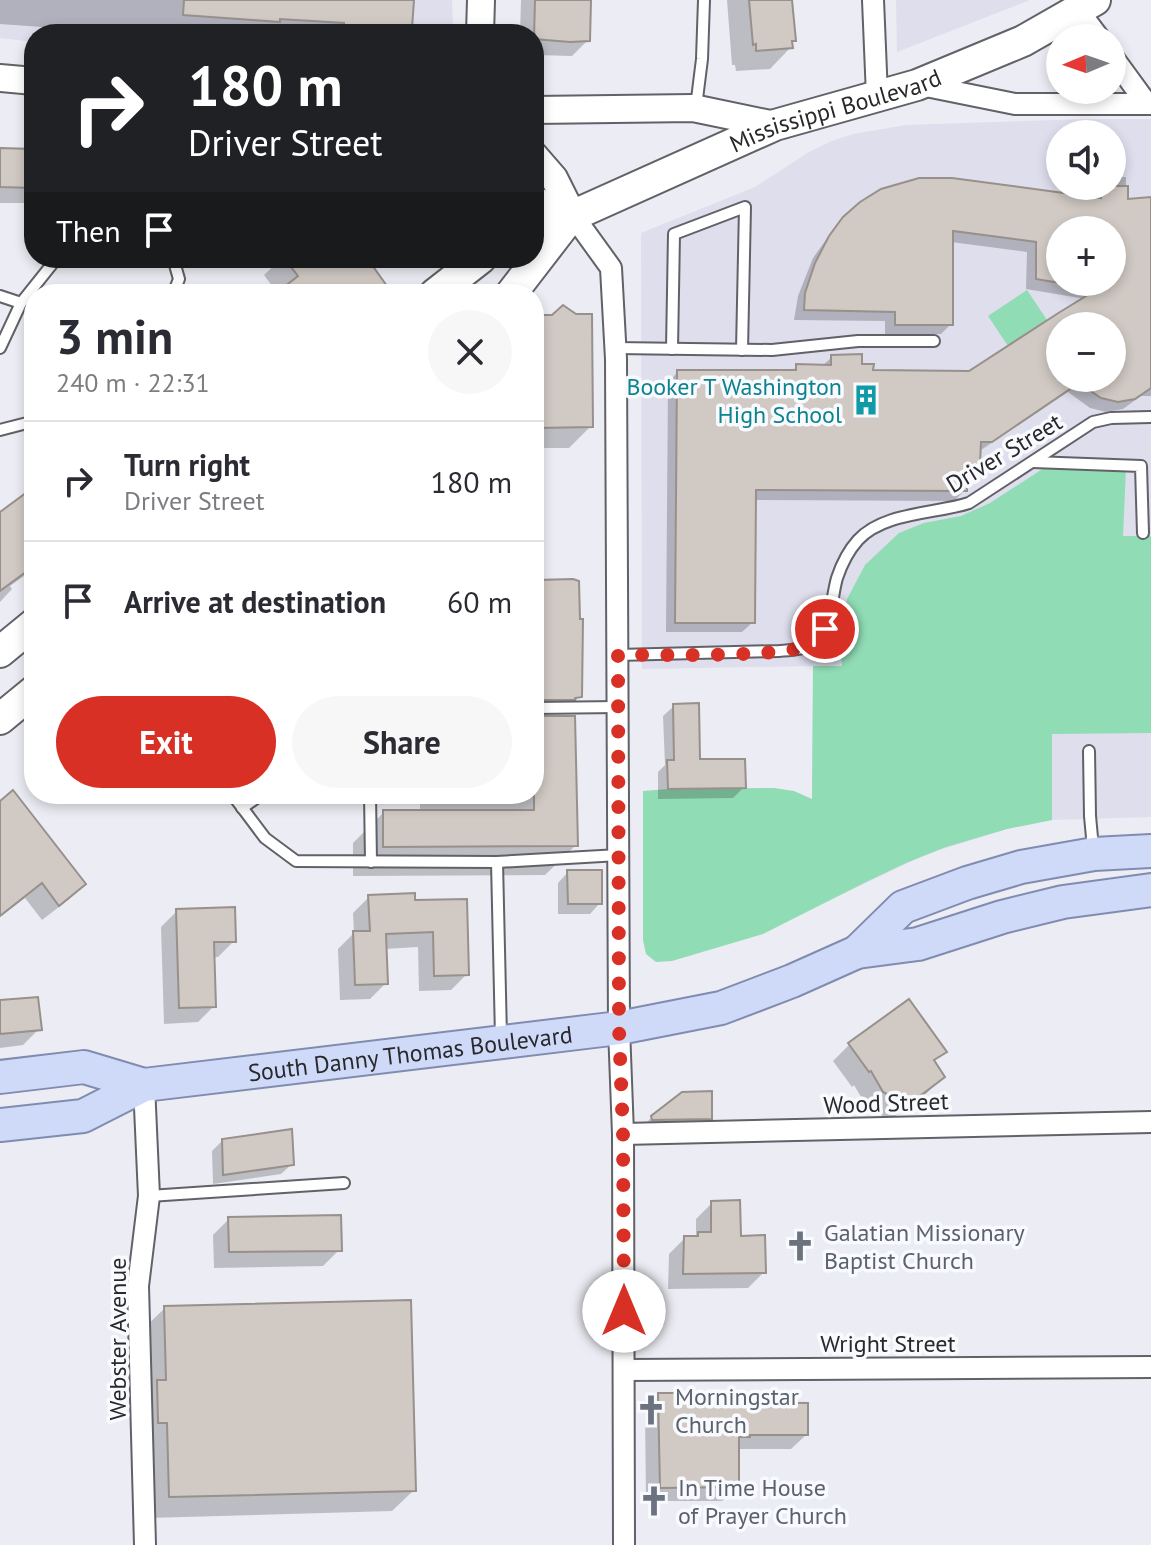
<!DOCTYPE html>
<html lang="en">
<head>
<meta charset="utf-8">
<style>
	:root { --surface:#fff; --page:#f7f7f7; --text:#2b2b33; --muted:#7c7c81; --line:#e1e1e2; --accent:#d93025 }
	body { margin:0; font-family:"PT Sans",sans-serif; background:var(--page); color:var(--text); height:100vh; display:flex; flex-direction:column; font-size:30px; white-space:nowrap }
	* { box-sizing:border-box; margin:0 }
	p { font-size:26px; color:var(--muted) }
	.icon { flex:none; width:44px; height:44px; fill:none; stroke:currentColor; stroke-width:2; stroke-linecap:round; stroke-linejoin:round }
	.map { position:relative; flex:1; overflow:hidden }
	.details { position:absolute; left:24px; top:284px; width:520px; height:520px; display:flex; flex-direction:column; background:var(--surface); border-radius:32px; box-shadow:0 4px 12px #0003 }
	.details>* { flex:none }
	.hud { position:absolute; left:24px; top:24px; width:520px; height:244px; border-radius:32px; box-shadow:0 4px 12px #0003; background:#202124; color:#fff; overflow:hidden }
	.needle { width:52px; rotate:268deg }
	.controls { position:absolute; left:1046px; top:24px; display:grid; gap:16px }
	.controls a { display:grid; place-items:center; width:80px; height:80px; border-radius:50%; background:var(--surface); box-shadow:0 4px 12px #0003; font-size:40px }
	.pin { position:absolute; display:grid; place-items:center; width:68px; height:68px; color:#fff; margin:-34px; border:4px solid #fff; border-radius:50%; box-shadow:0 2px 8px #0007 }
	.me { position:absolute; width:88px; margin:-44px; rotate:0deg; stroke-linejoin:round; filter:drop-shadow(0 0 6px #0008) }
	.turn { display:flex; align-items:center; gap:28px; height:168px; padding:0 32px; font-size:36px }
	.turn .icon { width:104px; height:104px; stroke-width:2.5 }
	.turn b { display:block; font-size:56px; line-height:68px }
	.then { display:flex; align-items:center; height:76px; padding:0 32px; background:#0003; gap:16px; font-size:30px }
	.round { display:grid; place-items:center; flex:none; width:84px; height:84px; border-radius:42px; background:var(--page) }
	.summary { display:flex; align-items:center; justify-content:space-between; height:136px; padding:0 32px }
	h1 { font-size:48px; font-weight:700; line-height:60px }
	.action { display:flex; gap:16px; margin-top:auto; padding:16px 32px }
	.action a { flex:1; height:92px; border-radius:48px; background:var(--accent); color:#fff; font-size:32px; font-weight:700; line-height:92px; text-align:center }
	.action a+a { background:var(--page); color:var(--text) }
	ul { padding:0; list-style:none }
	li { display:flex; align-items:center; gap:24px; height:120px; padding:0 32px; border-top:2px solid var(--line) }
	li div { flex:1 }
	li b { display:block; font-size:30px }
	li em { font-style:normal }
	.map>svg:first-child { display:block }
	.built { fill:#dedeed; fill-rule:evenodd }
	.green { fill:#90dcb5 }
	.shadow { fill:#0003; fill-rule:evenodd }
	.building { fill:#d0c9c4; stroke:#97908b; stroke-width:2; fill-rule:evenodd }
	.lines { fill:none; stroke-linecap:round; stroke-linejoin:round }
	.service-casing { stroke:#616168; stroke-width:14 }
	.minor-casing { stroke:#616168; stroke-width:24 }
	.tertiary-casing { stroke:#616168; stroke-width:30 }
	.secondary-casing { stroke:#616168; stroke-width:34 }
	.primary-casing { stroke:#808caf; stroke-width:36 }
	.service { stroke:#fff; stroke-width:10 }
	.minor { stroke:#fff; stroke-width:20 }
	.tertiary { stroke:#fff; stroke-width:26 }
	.secondary { stroke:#fff; stroke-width:30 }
	.primary { stroke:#cfdaf9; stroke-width:32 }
	.route { stroke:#d93025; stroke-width:14; stroke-dasharray:0 25.2 }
	.labels { text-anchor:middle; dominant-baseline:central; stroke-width:7; stroke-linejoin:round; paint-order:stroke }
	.street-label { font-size:24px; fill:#29292c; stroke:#f9fafe }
	.culture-label { font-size:24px; fill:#0d838f; stroke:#f9fafe; text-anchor:end }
	.worship-label { font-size:24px; fill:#5b616d; stroke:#f9fafe; text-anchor:start }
</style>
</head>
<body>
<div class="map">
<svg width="1151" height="1545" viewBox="0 0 1151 1545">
	<rect width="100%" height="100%" fill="#ececf4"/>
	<g class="built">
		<path d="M0 0H452L453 34H34V42L0 38Z"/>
		<path d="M896 0H1030L897 52Z"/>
		<path d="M1086 119H1151V817L1052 820 1007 829 927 854 811 909 813 666 642 669 641 233 755 187 809 152 832 141 853 134 906 125ZM1060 134H1112V186H1060ZM1060 230H1112V282H1060ZM1060 326H1112V378H1060Z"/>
	</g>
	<g class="green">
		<path d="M1027 290 1047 320 1008 346 988 316Z"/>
		<path d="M1126 467 1123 536H1151V733L1052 734V820L1007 829 946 847 906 863 866 882 763 934 672 961 656 962 646 954 643 940V791L668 789 774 788 794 791 812 799 813 666H842L840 641 847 599 865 565 899 533 924 523 961 516 990 503 1044 468Z"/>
	</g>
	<g class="shadow">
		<path d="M0 0H412L410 28 404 34H140L0 24Z"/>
		<path d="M521 0H589L588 40 572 56 534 55V34H520Z"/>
		<path d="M727 0H790L794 40 790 44 791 47 770 69 736 71 735 65H732Z"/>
		<path d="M0 147H5V150L34 151V203H0Z"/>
		<path d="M1112 177H1126V202L1151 199V396H1141L1123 409 1106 412 1090 408 1068 392 978 452V464L968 474H965V490L954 501 754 500 753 622 742 632H666L668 382 678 372H791L797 366 821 367 832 357 860 366 871 372 969 373 1086 299 1026 289 1027 252 951 242V324L941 334 885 335V321L794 320 798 296 813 258 833 230 845 219 1091 199V187L1112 186ZM1060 230H1112V282H1060ZM1060 326H1112V378H1060Z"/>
		<path d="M282 258H357L385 285 376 294H278L264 275Z"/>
		<path d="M537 317 591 426 569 448H534V319Z"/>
		<path d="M34 489V569L10 586 12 589 0 602V514Z"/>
		<path d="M538 582 580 696 570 707 534 710V586Z"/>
		<path d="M674 706 698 761 744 787 733 798 658 799V772L665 765 663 716Z"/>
		<path d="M543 718 576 845 545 875 353 876V843L384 812H420V796L417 794H534V727Z"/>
		<path d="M0 803 84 884 68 900 42 920 25 898 0 917Z"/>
		<path d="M568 872 600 903 590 914H558V883Z"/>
		<path d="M369 897 413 902 467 974 451 990 419 991 418 947 385 949 386 983 370 999 340 1000 338 949 354 933 353 913Z"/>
		<path d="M177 911 234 941 218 957H213L214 1006 198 1022 164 1024 161 927Z"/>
		<path d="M0 1002 39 1029 23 1045 0 1048Z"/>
		<path d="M849 1045 944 1051 933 1062 943 1077 927 1093 890 1120 867 1107 854 1085 852 1087 833 1061Z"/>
		<path d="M652 1117 710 1118 699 1129 641 1128Z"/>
		<path d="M223 1140 292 1164 281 1174 213 1184 212 1151Z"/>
		<path d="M712 1203 764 1272 748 1288 668 1289 669 1254 685 1238H696V1219Z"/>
		<path d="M229 1219 339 1250 323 1266 214 1268 213 1235Z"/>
		<path d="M165 1308 414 1490 392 1511 148 1518 143 1329Z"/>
		<path d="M659 1395 701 1402 806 1435 791 1449H737V1486L722 1501H646L645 1410Z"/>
	</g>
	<g class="building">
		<path d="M184 0H414L412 28 374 26 373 34H343L344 23 280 19V22L183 15Z"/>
		<path d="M535 0H591L590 41 570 42 534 39Z"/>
		<path d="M749 0H792L796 41H792L793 48 756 51V44L753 45Z"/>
		<path d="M0 148 34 149V188L0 187Z"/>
		<path d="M919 178H952L1101 198V186H1128V199L1151 197V388L1135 399 1118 402 1101 398 1079 383 992 442H981L980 465 967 464V491L756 490 755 623H675L677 370H796V364L831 365V355L862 354V364H874L873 370 969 371 1060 312 1109 282H1112V230H1060V283L1036 279V242L953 231V325H895V312L804 310 805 293 815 263 829 236 843 217 860 202 881 189ZM1060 326H1112V378H1060Z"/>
		<path d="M284 258H367L387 286 376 294H275L298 276Z"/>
		<path d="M563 305 576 314H592L593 427 537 428 535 315H552Z"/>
		<path d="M34 487V566L0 591V512Z"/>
		<path d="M573 579 579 581 580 619H583L582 697 575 698V700H534V619H538L537 580Z"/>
		<path d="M699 703 700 759H745L746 788 668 789 667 760H674L673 704Z"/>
		<path d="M542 716H575L578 846 383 847V810H534V743H543Z"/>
		<path d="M13 790 86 884 59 906 42 883 0 916V801Z"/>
		<path d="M567 870H602V904H568Z"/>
		<path d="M415 893V900L467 899 469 975 434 976 433 932 386 934 388 984 355 985 353 931H370L368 895Z"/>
		<path d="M235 907 236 942H214L216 1007 179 1008 176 909Z"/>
		<path d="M38 997 42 1030 0 1034V1000Z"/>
		<path d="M909 999 947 1052 934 1060 945 1077 908 1105 883 1092 871 1071 869 1072 848 1043Z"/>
		<path d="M712 1091V1119L652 1120 651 1116 682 1092Z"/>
		<path d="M292 1129 294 1165 223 1175 222 1139Z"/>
		<path d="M740 1200 741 1236 765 1235 766 1273 683 1274 684 1236H698V1232H711V1201Z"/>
		<path d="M341 1215 342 1251 229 1252 228 1217Z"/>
		<path d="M411 1300 416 1491 169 1497 167 1423H158L157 1380H166L164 1306Z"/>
		<path d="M658 1393H704L703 1400H708V1402L808 1403V1435H750V1437H739V1487L660 1488Z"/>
	</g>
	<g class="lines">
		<g class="service-casing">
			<g id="service">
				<path d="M696 107 702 59 704 0"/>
				<path d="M173 294 179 279 173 258"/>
				<path d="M0 296 21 303"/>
				<path d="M0 348 21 303 57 258"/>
				<path d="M615 348 772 350 858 341H934"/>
				<path d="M672 349 674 234 745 207 742 350"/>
				<path d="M0 430 31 422 34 419"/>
				<path d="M1033 462 1141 466 1143 533"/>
				<path d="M618 655 779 651C790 650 805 650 815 642 832 627 831 599 837 578 841 566 849 550 858 540 884 512 935 514 969 503L1093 422 1111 418 1150 417"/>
				<path d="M534 708 618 707"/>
				<path d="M1089 751 1090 816 1093 848"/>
				<path d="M232 794 265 838 296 861 497 862 619 855"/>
				<path d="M370 794 371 862"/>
				<path d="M242 808 262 794"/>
				<path d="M497 862 501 1037"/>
				<path d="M149 1196 344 1183"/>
			</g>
		</g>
		<g class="minor-casing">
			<g id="minor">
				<path d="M873 0 877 96"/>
				<path d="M1078 10 1099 38"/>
				<path d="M1112 56 1147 104H1151"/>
				<path d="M921 85 1015 104H1147"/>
				<path d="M572 214 611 268 616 359 619 1028 623 1134 624 1545"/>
				<path d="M144 1085 149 1196 138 1286 145 1545"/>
				<path d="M623 1134 1151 1122"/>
				<path d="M624 1370 1151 1367"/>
			</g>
		</g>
		<g class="tertiary-casing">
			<g id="tertiary">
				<path d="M480 34 481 0"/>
				<path d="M0 78 34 81"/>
				<path d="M534 110 693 108 775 125"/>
				<path d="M534 155 554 178 572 214"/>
				<path d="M534 200 572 214"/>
			</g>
		</g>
		<g class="secondary-casing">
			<g id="secondary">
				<path id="s1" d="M534 233 775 125 917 85 1023 41 1095 0"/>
				<path d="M435 294 481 258"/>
				<path d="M511 294 568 220"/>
				<path d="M0 652 34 624"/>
				<path d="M0 719 34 691"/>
			</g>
		</g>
		<g class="primary-casing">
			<g id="primary">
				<path d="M857 952 903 907 967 883 1021 867 1094 854 1151 851"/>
				<path d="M0 1077 84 1067 144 1085"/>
				<path id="s2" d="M0 1125 83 1116 144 1085 619 1028 721 1008 792 981 857 952 918 944 1002 917 1063 902 1151 890"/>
			</g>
		</g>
		<use href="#service" class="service"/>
		<use href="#minor" class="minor"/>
		<use href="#tertiary" class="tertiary"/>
		<use href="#secondary" class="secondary"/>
		<use href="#primary" class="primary"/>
	</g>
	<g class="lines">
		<path class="route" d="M624 1311 623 1134 619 1028 618 655C652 654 792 659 813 643 818 640 822 633 825 629"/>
	</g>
	<defs>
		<g id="building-bare" transform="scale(2.4)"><path d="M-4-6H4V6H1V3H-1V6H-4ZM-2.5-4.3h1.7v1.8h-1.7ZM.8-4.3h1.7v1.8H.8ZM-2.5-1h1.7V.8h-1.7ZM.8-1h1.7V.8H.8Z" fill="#0f9aa8" stroke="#f9fafe" stroke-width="2.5" paint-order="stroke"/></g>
		<g id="church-bare" transform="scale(2.4)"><path d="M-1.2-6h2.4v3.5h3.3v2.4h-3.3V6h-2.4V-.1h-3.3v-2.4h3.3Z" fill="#6b7280" stroke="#f9fafe" stroke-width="2.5" paint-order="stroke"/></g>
	</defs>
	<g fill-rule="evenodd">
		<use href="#building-bare" x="866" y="400"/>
		<use href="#church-bare" x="800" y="1246"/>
		<use href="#church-bare" x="651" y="1410"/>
		<use href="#church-bare" x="654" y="1501"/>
	</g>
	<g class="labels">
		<g class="street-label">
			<text stroke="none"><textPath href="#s1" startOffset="326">Mississippi Boulevard</textPath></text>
			<text transform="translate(1004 453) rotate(-31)">Driver Street</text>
			<text stroke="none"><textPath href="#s2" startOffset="420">South Danny Thomas Boulevard</textPath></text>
			<text transform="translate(886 1103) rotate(-2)">Wood Street</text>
			<text transform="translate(117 1339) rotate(-90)">Webster Avenue</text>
			<text x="888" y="1343">Wright Street</text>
		</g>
		<g class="culture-label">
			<text x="842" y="386">Booker T Washington<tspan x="842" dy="28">High School</tspan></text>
		</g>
		<g class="worship-label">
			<text x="824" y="1232">Galatian Missionary<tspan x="824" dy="28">Baptist Church</tspan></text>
			<text x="675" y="1396">Morningstar<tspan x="675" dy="28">Church</tspan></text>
			<text x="678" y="1487">In Time House<tspan x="678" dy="28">of Prayer Church</tspan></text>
		</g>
	</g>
</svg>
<div class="controls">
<a><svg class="needle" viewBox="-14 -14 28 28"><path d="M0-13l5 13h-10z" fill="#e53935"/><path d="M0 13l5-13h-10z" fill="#7c7c81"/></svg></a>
<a><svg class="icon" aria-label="sound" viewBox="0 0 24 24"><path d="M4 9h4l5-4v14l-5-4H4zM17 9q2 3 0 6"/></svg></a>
<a>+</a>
<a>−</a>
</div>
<div class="pin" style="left:825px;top:629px;background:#d93025"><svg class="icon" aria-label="arrive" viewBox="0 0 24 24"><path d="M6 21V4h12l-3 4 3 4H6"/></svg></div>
<svg class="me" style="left:624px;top:1311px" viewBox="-20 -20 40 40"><circle r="19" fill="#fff"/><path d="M0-13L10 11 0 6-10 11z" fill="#d93025"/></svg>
<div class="hud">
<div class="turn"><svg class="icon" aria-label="right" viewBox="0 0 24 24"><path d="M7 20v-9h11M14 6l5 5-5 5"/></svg><div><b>180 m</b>Driver Street</div></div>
<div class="then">Then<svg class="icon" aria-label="arrive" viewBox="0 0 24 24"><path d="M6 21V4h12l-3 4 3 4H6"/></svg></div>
</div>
<section class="details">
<div class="summary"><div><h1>3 min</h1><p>240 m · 22:31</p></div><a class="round"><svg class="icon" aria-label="close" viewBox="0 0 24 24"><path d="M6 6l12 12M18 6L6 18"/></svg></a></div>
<ul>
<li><svg class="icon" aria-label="right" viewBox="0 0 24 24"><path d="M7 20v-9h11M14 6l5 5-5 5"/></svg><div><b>Turn right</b><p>Driver Street</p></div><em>180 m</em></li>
<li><svg class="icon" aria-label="arrive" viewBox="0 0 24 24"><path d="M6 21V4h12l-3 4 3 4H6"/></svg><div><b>Arrive at destination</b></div><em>60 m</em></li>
</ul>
<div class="action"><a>Exit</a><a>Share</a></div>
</section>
</div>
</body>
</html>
